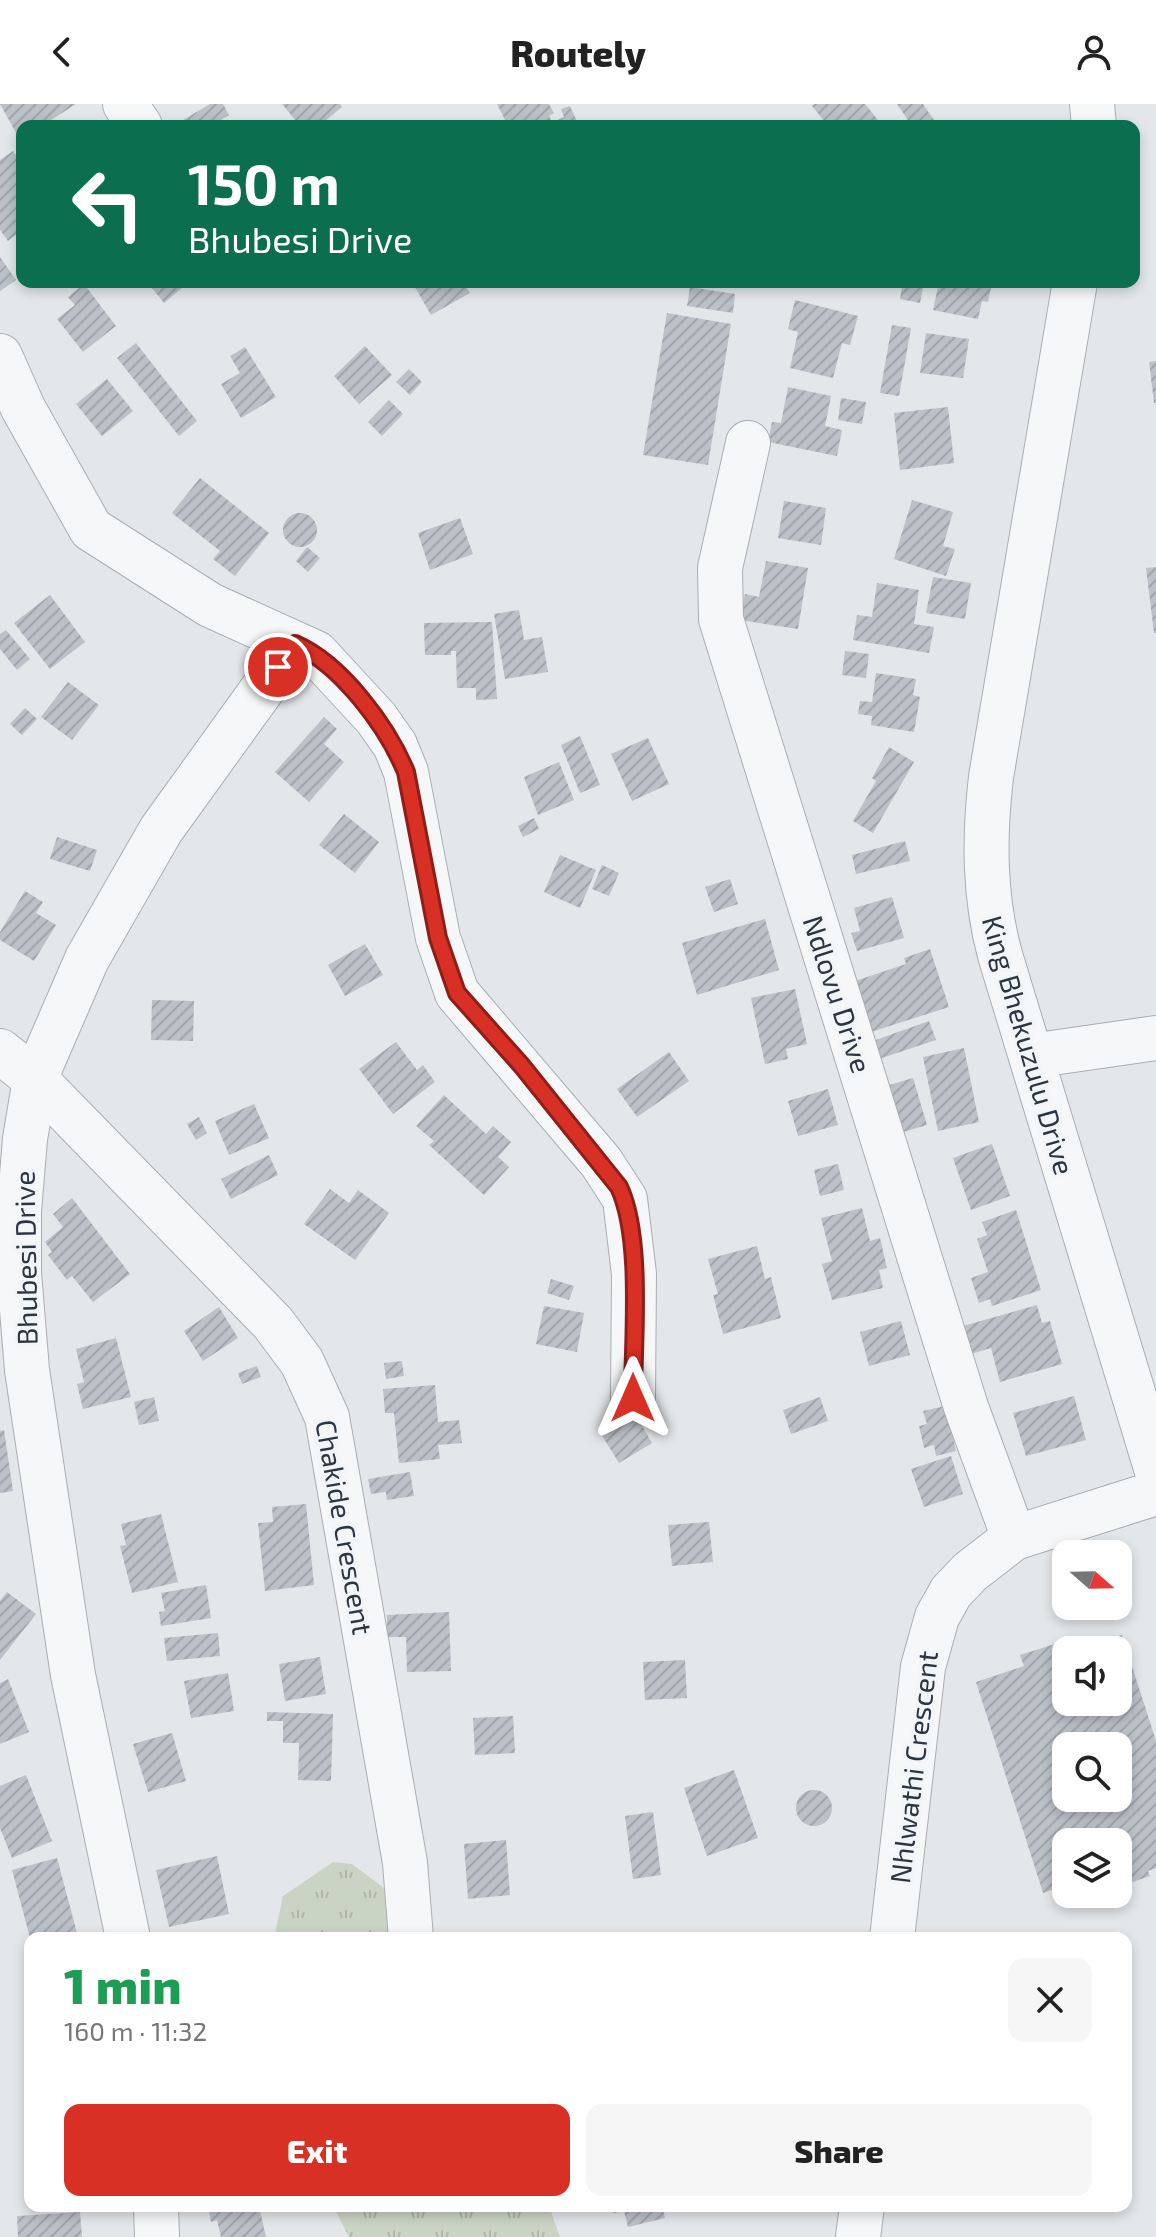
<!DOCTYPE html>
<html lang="en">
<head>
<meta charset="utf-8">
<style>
	:root { --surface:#fff; --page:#f6f6f6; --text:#222; --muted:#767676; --accent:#d93025 }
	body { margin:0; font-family:"Exo 2",sans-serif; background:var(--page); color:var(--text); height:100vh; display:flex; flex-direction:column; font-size:30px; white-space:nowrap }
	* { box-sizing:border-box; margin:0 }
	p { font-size:26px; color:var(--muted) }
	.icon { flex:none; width:44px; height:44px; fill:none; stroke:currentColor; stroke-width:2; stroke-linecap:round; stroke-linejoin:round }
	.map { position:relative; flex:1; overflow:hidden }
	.panel { position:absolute; left:24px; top:1828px; width:1108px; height:280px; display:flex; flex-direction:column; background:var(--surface); border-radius:16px; box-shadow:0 4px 12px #0003 }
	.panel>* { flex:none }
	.guide { position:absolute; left:16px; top:16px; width:1124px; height:168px; border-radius:16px; box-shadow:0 4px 12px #0003; background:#0b6e4f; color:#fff; overflow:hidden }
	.needle { width:52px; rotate:110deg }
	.controls { position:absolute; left:1052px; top:1436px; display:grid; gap:16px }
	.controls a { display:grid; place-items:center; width:80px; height:80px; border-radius:16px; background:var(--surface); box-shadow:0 4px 12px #0003; font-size:40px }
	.pin { position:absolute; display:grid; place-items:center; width:68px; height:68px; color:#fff; margin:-34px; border:4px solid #fff; border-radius:50%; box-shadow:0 2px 8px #0007 }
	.me { position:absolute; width:88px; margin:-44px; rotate:0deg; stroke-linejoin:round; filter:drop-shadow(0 0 6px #0008) }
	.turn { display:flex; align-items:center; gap:28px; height:168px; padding:0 40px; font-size:36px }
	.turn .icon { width:104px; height:104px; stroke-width:2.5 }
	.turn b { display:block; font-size:56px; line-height:68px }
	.round { display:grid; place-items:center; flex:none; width:84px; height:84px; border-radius:16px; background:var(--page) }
	.head { display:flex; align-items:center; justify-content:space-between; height:136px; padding:0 40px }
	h1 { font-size:48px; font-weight:800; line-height:60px; color:#1e9e55 }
	.action { display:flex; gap:16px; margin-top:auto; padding:16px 40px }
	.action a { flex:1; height:92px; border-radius:16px; background:var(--accent); color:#fff; font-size:32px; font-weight:800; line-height:92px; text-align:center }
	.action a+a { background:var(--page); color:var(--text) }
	header { display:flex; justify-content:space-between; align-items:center; height:104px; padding:0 40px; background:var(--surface); font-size:36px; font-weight:800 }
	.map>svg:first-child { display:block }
	.grass { fill:url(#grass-tufts) }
	.building { fill:url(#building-hatch); fill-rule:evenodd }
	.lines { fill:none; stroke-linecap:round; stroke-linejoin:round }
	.minor-casing { stroke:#a9aeb4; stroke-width:46 }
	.minor { stroke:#f6f7f9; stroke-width:44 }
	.route-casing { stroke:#8d1f18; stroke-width:20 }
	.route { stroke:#d93025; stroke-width:14 }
	.labels { text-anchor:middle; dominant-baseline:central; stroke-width:8; stroke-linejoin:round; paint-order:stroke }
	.street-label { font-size:28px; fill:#2c3642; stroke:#f3f6f8 }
</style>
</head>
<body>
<header><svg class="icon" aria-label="back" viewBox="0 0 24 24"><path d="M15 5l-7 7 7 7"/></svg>Routely<svg class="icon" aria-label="person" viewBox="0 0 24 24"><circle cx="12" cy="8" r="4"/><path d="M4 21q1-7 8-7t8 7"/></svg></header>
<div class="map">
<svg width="1156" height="2133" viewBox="0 0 1156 2133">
	<defs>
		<pattern id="grass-tufts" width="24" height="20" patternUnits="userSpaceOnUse" patternTransform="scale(2)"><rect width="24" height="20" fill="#cad4c5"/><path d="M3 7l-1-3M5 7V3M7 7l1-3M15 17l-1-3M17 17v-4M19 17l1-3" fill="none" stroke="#aeb7aa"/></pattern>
		<pattern id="building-hatch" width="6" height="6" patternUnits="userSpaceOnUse" patternTransform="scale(2)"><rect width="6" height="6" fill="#bbc1c7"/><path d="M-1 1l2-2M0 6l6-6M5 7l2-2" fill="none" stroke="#a1a6ac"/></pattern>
	</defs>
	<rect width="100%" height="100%" fill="#e4e7ea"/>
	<g class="grass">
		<path d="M333 1758 352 1760 384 1784 389 1834H274L283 1792Z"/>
		<path d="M333 2102H549L560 2133H349Z"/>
	</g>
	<g class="building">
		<path d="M0 0H76L42 22H22L20 36Z"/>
		<path d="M210 0H223L229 11 211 22H180L178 19Z"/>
		<path d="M282 0H340L342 3 319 22H300Z"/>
		<path d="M497 0H549L554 9 549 12 554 22H508Z"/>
		<path d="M814 0H865L883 22H828L812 2Z"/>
		<path d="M897 0H923L938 22H912Z"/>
		<path d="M570 2 579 22H555L553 18 564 13 561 5Z"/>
		<path d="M13 47 22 60V126L8 137 0 126V56Z"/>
		<path d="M0 153 16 176 0 187Z"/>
		<path d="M147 178H189L164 199Z"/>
		<path d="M412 178H463L470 189 431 211Z"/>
		<path d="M903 178H924L920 199 900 195Z"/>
		<path d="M939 178H992L988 198 982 197 978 215 933 206Z"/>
		<path d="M84 180 116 222 83 248 57 215 75 201 68 193Z"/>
		<path d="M690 183 735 190 733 209 687 202Z"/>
		<path d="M795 196 858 212 850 241 842 239 833 274 790 264 798 228 788 225Z"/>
		<path d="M667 209 731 220 708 361 643 351Z"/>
		<path d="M892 221 911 224 899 292 880 289Z"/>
		<path d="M926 229 969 235 963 274 920 269Z"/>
		<path d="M136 239 197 317 179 332 117 254Z"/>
		<path d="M365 242 392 271 359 300 334 272Z"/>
		<path d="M245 243 276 293 241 314 221 280 240 269 230 252Z"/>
		<path d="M1156 257V299H1154L1149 258Z"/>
		<path d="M409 265 422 278 410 291 396 278Z"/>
		<path d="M107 275 133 307 102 332 76 300Z"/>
		<path d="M788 283 831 292 825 322 842 326 837 352 768 338 772 318 781 319Z"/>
		<path d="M841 294 866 298 862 320 838 316Z"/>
		<path d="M389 296 403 310 382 332 368 318Z"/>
		<path d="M948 303 954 359 900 366 894 309Z"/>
		<path d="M200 374 269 429 235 472 213 455 220 447 172 409Z"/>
		<path d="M912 396 953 408 943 442 955 445 946 472 894 455Z"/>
		<path d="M784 397 826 404 821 441 778 434Z"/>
		<circle cx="300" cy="426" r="17"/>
		<path d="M460 414 473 450 430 466 418 429Z"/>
		<path d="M307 443 320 454 308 468 296 457Z"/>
		<path d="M766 457 808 464 798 525 740 516 745 490 759 493Z"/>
		<path d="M1156 463V529H1154L1146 464Z"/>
		<path d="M933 473 971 479 965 515 926 509Z"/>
		<path d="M877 479 919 486 914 520 934 523 929 549 853 536 857 511 872 513Z"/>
		<path d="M50 491 85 538 50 565 14 519Z"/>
		<path d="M519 506 524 536 542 533 548 568 505 575 494 510Z"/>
		<path d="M492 518 497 595 476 596V584H457L456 547H451V551H425L424 519Z"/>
		<path d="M6 526 30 555 17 566 0 545V530Z"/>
		<path d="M845 547 869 550 866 574 842 571Z"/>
		<path d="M876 569 916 575 913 591 920 593 914 628 871 621 872 612 858 610 860 597 872 598Z"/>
		<path d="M68 578 99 601 72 636 41 613Z"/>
		<path d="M25 604 37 615 22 631 10 620Z"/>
		<path d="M324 613 337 625 324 640 344 658 309 698 275 668Z"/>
		<path d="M580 632 600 681 580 689 561 641Z"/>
		<path d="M648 634 669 680 632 697 611 650Z"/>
		<path d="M889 643 914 658 873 729 853 717 876 677 872 674Z"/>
		<path d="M559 658 574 696 538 711 524 673Z"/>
		<path d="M344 710 379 738 355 769 319 741Z"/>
		<path d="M534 714 539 725 523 733 518 722Z"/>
		<path d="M57 733 97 746 90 767 50 755Z"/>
		<path d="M905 737 910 757 856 770 852 751Z"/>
		<path d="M560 751 596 766 580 804 544 788Z"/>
		<path d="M602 761 619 769 609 792 592 785Z"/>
		<path d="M730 775 738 800 714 808 705 783Z"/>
		<path d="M25 787 43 798 36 809 56 821 34 857 0 836V828Z"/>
		<path d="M892 793 904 834 857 847 851 829 860 827 854 804Z"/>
		<path d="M765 815 779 866 697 891 682 839Z"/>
		<path d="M365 840 383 871 345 892 328 861Z"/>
		<path d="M930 845 949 903 871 928 855 877 906 860 904 854Z"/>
		<path d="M795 885 807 940 786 945 788 955 765 960 751 894Z"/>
		<path d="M152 896 194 897 193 937 151 936Z"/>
		<path d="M929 917 936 936 876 956 870 938Z"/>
		<path d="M396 938 417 966 423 961 435 978 393 1010 359 965Z"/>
		<path d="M964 944 979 1018 938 1027 923 953Z"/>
		<path d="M669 948 689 977 637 1013 617 985Z"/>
		<path d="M913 974 927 1021 900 1029 886 982Z"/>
		<path d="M828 985 838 1021 798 1032 788 997Z"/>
		<path d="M444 991 486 1030 493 1022 511 1038 498 1053 509 1063 484 1091 429 1041 434 1037 416 1022Z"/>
		<path d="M254 1000 269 1034 229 1051 215 1017Z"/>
		<path d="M199 1013 207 1029 196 1036 187 1020Z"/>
		<path d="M992 1040 1010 1092 971 1106 953 1054Z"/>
		<path d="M269 1051 278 1071 231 1095 221 1075Z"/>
		<path d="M838 1060 844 1086 820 1092 814 1066Z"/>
		<path d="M330 1085 349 1099 358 1086 389 1109 355 1156 304 1120Z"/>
		<path d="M72 1094 130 1170 93 1198 72 1172 67 1176 48 1151 52 1148 45 1138 63 1123 53 1110Z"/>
		<path d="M862 1104 870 1137 880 1134 887 1164 879 1166 883 1184 832 1196 822 1160 832 1157 821 1114Z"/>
		<path d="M1016 1106 1041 1186 992 1202 990 1195 979 1199 971 1174 988 1168 977 1135 987 1131 982 1118Z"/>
		<path d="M757 1142 765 1175 771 1173 781 1214 723 1230 713 1191 718 1190 708 1155Z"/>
		<path d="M551 1175 574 1182 569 1196 547 1189Z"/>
		<path d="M1037 1201 1042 1219 1050 1217 1062 1260 1000 1278 991 1244 971 1250 963 1222Z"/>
		<path d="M544 1202 584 1209 577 1248 536 1240Z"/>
		<path d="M219 1203 238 1234 203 1257 184 1227Z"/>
		<path d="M901 1217 910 1251 869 1262 860 1228Z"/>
		<path d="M116 1234 131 1293 83 1305 77 1280 84 1278 76 1245Z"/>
		<path d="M402 1257 404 1272 386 1275 384 1259Z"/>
		<path d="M257 1262 261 1273 242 1280 238 1269Z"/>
		<path d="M435 1281 438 1318 459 1316 462 1339 438 1341 440 1355 399 1359 394 1309H385L383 1285Z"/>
		<path d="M1074 1292 1086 1336 1026 1352 1013 1309Z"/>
		<path d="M154 1293 159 1317 139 1321 134 1298Z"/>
		<path d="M820 1293 828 1317 791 1330 783 1306Z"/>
		<path d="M945 1302 956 1347 936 1352 934 1341 924 1344 919 1322 927 1320 923 1307Z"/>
		<path d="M633 1306 652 1339 619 1359 599 1327Z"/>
		<path d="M4 1326 13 1387 0 1389V1327Z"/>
		<path d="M951 1352 963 1390 924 1403 911 1365Z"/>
		<path d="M410 1368 414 1392 387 1396 386 1388 371 1390 368 1375Z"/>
		<path d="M306 1400 314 1481 265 1487 258 1419 273 1418 272 1403Z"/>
		<path d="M161 1410 178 1478 132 1489 120 1442 126 1441 121 1420Z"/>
		<path d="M709 1418 713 1458 672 1462 668 1421Z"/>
		<path d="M206 1481 211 1514 161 1522 159 1508 165 1507 161 1489Z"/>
		<path d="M7 1488 36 1510 0 1556V1497Z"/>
		<path d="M449 1508 451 1567 407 1568 406 1533H387V1511Z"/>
		<path d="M218 1529 220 1552 167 1557 164 1534Z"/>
		<path d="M1122 1531 1156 1637V1764L1148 1767 1150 1772 1118 1783V1738H1066V1781L1043 1789 976 1578 1024 1562 1020 1551 1074 1534 1077 1545ZM1066 1546H1118V1598H1066ZM1066 1642H1118V1694H1066Z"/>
		<path d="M320 1553 326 1590 285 1597 279 1560Z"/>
		<path d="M685 1556 687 1594 645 1596 643 1558Z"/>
		<path d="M228 1569 234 1607 191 1614 184 1577Z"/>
		<path d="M8 1575 29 1628 0 1640V1579Z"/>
		<path d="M267 1608 333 1610 331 1677 298 1676 299 1639H283V1617H267Z"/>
		<path d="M513 1612 515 1649 475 1651 473 1614Z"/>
		<path d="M172 1629 186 1677 148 1688 133 1640Z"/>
		<path d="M734 1666 758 1734 707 1752 684 1684Z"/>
		<path d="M26 1671 52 1737 12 1754 0 1724V1682Z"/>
		<circle cx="814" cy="1704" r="18"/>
		<path d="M653 1708 661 1771 633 1775 625 1712Z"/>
		<path d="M506 1736 510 1791 468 1795 464 1740Z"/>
		<path d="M217 1752 229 1810 169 1823 156 1766Z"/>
		<path d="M57 1754 77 1829 56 1834H30L12 1766Z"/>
		<path d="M208 2102H259L266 2133H221L217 2116 211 2118Z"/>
		<path d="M612 2102H662L665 2114 628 2123 624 2107 613 2109Z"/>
		<path d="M80 2108 82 2133H18L17 2112Z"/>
	</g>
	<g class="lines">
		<g class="minor-casing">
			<g id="minor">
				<path d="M125 0 140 22"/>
				<path d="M1092 0 1094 22"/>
				<path d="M1075 178 991 673C984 734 984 792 1000 851L1156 1364"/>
				<path d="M0 252 23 304 91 425 210 501 316 549 376 614 395 641 406 668 438 834 457 889 601 1058 625 1095 634 1170 633 1294"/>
				<path d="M748 339 720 464 721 515 966 1303 1014 1434"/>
				<path d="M0 947 35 975 273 1219 302 1258 327 1313 405 1759 411 1834"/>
				<path d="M1031 952 1156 934"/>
				<path d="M128 1834 73 1571 27 1266 19 1169V1107L25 1035 35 975 87 855 161 726 295 540"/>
				<path d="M892 1834 923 1563 937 1513 951 1488 970 1468 1014 1434 1156 1389"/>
				<path d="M156 2102 157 2133"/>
				<path d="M858 2133 862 2102"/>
			</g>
		</g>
		<use href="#minor" class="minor"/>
	</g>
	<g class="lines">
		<g class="route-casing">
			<path id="route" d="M278 563 295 540C341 560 387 622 406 668L438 834 457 889 522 962 619 1083C643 1134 633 1237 633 1294"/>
		</g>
		<use href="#route" class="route"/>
	</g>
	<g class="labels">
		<g class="street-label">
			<text transform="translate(838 890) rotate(72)">Ndlovu Drive</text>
			<text transform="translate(1029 941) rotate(74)">King Bhekuzulu Drive</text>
			<text transform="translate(25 1154) rotate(-91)">Bhubesi Drive</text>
			<text transform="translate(345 1423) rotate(80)">Chakide Crescent</text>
			<text transform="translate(913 1663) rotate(-83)">Nhlwathi Crescent</text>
		</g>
	</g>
</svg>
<div class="controls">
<a><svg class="needle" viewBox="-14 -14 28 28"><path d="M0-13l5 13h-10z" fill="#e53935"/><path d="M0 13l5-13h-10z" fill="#767676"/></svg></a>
<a><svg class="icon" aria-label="sound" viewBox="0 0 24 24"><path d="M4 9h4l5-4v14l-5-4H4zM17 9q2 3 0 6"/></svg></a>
<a><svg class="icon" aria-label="search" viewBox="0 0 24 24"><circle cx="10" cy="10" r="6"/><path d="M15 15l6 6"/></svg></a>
<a><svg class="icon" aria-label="layers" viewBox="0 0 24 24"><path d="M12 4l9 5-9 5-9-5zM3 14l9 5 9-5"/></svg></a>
</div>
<div class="pin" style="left:278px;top:563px;background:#d93025"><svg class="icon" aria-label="arrive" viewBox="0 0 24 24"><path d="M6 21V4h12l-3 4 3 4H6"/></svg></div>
<svg class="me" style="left:633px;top:1294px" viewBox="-20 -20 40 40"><path d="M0-17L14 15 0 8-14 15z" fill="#d93025" stroke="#fff" stroke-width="4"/></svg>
<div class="guide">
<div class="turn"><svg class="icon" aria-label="left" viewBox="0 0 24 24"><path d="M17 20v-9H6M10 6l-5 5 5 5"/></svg><div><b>150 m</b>Bhubesi Drive</div></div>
</div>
<section class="panel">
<div class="head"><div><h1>1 min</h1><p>160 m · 11:32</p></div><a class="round"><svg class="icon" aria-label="close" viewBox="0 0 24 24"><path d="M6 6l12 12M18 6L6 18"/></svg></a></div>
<div class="action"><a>Exit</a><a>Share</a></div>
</section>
</div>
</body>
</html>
